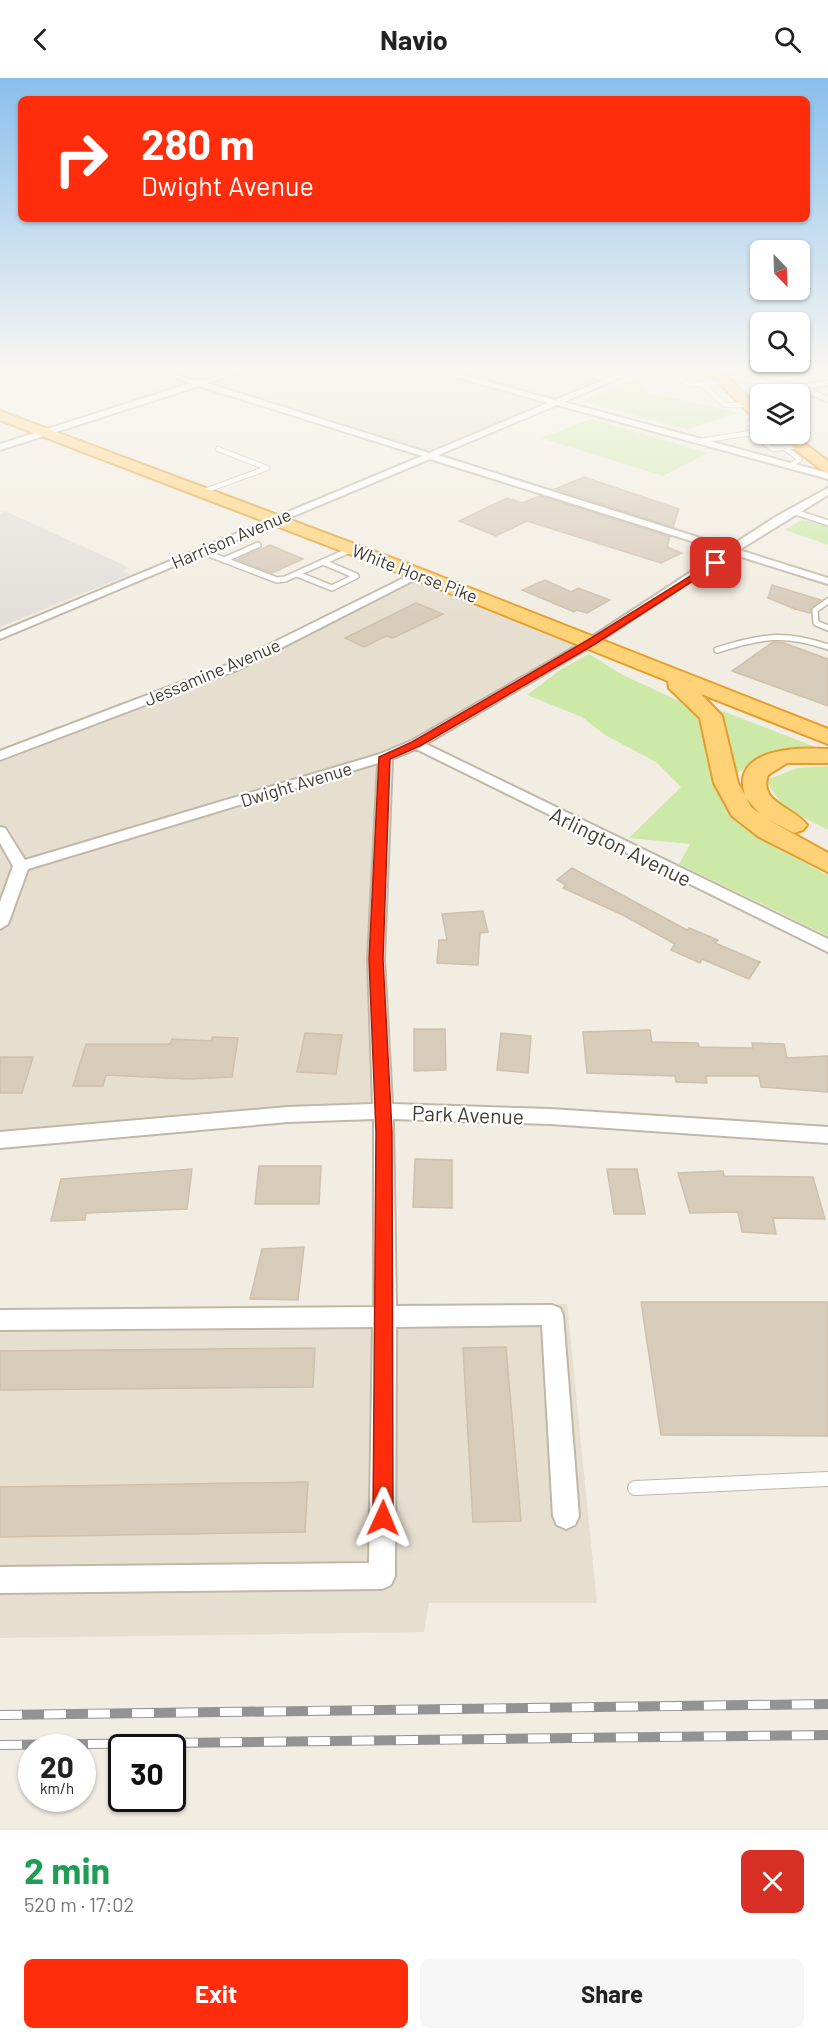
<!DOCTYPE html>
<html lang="en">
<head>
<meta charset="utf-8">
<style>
	:root { --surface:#fff; --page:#f6f6f6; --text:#222; --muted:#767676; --accent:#ff2d0c }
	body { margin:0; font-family:Barlow,sans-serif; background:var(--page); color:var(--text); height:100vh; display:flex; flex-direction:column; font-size:22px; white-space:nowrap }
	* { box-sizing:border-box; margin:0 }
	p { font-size:20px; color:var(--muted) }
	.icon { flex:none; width:33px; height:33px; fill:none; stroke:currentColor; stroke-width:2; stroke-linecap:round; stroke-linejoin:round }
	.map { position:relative; height:1752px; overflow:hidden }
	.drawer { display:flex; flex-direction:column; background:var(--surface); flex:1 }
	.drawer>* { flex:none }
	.hud { position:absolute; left:18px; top:18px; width:792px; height:126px; border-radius:9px; box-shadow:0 2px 4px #0004; background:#ff2d0c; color:#fff; overflow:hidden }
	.needle { width:39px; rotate:157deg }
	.buttons { position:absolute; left:750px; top:162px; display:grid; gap:12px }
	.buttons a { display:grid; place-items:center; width:60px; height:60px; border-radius:9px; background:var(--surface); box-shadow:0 2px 4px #0004; font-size:30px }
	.speed { position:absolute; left:18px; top:1656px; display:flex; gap:12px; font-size:30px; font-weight:700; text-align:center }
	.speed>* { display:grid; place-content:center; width:78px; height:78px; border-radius:50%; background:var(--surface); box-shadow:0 2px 4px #0004; line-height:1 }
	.speed small { font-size:15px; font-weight:400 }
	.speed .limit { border:3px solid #111; border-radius:9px; background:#fff; color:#111 }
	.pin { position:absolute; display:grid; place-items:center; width:51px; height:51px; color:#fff; margin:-26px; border-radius:12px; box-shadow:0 3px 9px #0006 }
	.me { position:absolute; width:66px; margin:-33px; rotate:1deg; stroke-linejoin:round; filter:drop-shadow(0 0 4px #0008) }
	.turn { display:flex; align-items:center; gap:21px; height:126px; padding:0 24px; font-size:27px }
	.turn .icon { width:78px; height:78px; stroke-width:2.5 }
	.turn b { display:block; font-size:42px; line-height:51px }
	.round { display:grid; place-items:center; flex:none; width:63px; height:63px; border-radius:9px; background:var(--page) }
	.overview { display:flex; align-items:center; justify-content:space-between; height:102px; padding:0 24px }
	h1 { font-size:36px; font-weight:700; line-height:45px; color:#1e9e55 }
	.action { display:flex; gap:12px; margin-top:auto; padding:12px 24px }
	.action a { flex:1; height:69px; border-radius:9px; background:var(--accent); color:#fff; font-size:24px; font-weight:700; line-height:69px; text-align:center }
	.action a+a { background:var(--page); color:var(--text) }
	header { display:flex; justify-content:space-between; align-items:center; height:78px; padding:0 24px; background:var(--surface); font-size:27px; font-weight:700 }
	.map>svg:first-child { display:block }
	.residential { fill:#e6dfd0 }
	.green { fill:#cde9a8 }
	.parking { fill:#e2dfdb }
	.building { fill:#d7cbba; stroke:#cfc0aa; stroke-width:1.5 }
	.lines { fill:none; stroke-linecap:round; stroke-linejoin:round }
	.service-far2-casing { stroke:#c1b7a7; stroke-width:6 }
	.service-far1-casing { stroke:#c1b7a7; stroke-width:8 }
	.service-casing { stroke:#c1b7a7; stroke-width:16 }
	.minor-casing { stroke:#c1b7a7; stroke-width:4 }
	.trunk-casing { stroke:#e59d29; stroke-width:4 }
	.service-far2 { stroke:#fff; stroke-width:4.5 }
	.service-far1 { stroke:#fff; stroke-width:5 }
	.service { stroke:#fff; stroke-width:14 }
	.minor { fill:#fff; fill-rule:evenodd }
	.trunk { fill:#ffd277; fill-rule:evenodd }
	.rail-casing { stroke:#939393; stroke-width:10 }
	.rail { stroke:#fff; stroke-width:8; stroke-dasharray:22; stroke-linecap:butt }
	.route { fill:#ff2d0c; stroke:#a61d08; stroke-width:1.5 }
	.labels { text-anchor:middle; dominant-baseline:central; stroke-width:4.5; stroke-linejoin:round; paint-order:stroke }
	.far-street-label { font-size:18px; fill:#443d32; stroke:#fff }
	.street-label { font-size:21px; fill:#443d32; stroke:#fff }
</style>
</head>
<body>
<header><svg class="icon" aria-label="back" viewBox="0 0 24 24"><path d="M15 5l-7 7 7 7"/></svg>Navio<svg class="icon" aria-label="search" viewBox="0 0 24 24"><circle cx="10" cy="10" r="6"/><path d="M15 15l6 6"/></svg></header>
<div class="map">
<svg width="828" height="1752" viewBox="0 0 828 1752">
	<rect width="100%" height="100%" fill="#f2ede2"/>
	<g class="residential">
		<path d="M168 294H630L429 377Z"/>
		<path d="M418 496 591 564 385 679 383 1033 0 1062V678L236 588Z"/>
		<path d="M567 1226 597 1525H429L424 1554 0 1560V1235Z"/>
	</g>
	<g class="green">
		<path d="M638 299 649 315 740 335 687 351 581 323Z"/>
		<path d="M591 341 708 375 663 398 541 360Z"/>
		<path d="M802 442 828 449V467L785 452Z"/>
		<path d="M589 576 623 597 679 623 703 644 730 733 768 766 828 797V858L679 786 690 766 629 760 681 709 656 684 605 657 582 639 527 617 560 592Z"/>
		<path d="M720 632 818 670 781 672 763 678 736 696 717 633Z"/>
		<path d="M828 688V752L782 728 766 702 798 690Z"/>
	</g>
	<path class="parking" d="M5 433 128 489 123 493 131 496 0 549V436Z"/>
	<g class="building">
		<path d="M584 399 679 431 673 449 555 411Z"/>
		<path d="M540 418 670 459 667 469 682 475 661 485 527 443 496 458 459 443 507 420 522 425Z"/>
		<path d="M270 467 303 481 272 495 237 482Z"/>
		<path d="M545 502 571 514 578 510 610 522 587 535 577 532 574 534 522 512Z"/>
		<path d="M772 507 811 519 821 522 811 529 810 535 795 531 768 520Z"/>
		<path d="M416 525 443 536 393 560 386 558 364 569 345 560Z"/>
		<path d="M773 564 784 565 828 581V628L732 593Z"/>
		<path d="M572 790 687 852 689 850 718 862 715 865 760 884 749 901 702 881 700 885 671 872 675 866 623 837 563 810 566 807 557 802Z"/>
		<path d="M483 833 488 854 480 855 478 887 437 885 439 862H447L442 836Z"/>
		<path d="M414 951H445L446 992 414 993Z"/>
		<path d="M650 952 652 964 698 965 699 969 753 970 752 965 784 966 787 980 828 978V1014L761 1009 759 998H706L707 1005 676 1004 675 998 587 995 583 954Z"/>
		<path d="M305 955 342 957 336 996 297 994Z"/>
		<path d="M501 955 531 958 528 995 497 992Z"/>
		<path d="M212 959 238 960 232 999 189 1001 106 997 103 1008H73L86 966H170L172 961 212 963Z"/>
		<path d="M0 979H33L22 1015H0Z"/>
		<path d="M415 1081 452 1082V1130L413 1129Z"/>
		<path d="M259 1088H321L319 1126H255Z"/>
		<path d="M192 1091 187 1131 86 1135 85 1142 51 1143 61 1101Z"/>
		<path d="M607 1091H637L645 1136H614Z"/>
		<path d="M723 1093 724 1098 813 1099 825 1141 773 1140 776 1156 742 1154 738 1134 690 1135 678 1095Z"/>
		<path d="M304 1169 298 1222 250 1221 262 1171Z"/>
		<path d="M641 1224H828V1358L661 1357Z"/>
		<path d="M506 1269 521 1443 473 1444 463 1270Z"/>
		<path d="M315 1270 313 1309 0 1312V1273Z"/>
		<path d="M308 1404 305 1454 0 1459V1409Z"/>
	</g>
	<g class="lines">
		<g class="service-far2-casing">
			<g id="service-far2">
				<path d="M582 294 609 302"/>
				<path d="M696 294 679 300 687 306H702"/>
				<path d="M722 304 702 306 725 327H747"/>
				<path d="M760 341 749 345 758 352 750 355 773 371 800 368"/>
				<path d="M700 363 750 355"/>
				<path d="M784 370 800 381 790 388"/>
				<path d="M202 414 267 390 218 371"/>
			</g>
		</g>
		<g class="service-far1-casing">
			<g id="service-far1">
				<path d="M792 433 828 445"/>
				<path d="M201 473 277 502 285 501 352 471"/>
				<path d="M224 482 258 467"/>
				<path d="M297 496 332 510 356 498 323 484"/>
				<path d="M828 523 815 532 816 545 828 550"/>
				<path d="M717 572C761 558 784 554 828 569"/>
			</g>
		</g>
		<g class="service-casing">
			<path id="service" d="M635 1410 828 1401"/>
		</g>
		<g class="minor-casing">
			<g id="minor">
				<path d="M160 294C174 294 186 302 199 303 212 303 224 294 238 294L207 305 429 375 548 325 438 294H452L555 322 622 294H633L564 324 828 395V401L557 327 438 377 729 469 777 438 828 410V417L739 472 828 500V506L732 476 595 566 426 666 828 861V874L416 671 392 681 384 881 392 1026 550 1031 828 1049V1065L550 1046 393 1041 396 1228 552 1227 560 1230 563 1237 579 1438 575 1447 566 1451 557 1447 553 1438 542 1247 396 1249 395 1498 391 1507 382 1511 0 1515V1489L369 1485 373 1249 0 1252V1232L374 1229V1041L288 1044 0 1070V1054L288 1029 373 1026 368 881 378 685 28 791 8 846 0 851V824L13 788 0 765V749L5 750 25 782 380 676 411 663 587 562 723 473 430 381 0 561V554L422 378 199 308 0 372V366L191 305Z"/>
				<path d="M730 297 800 307 828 303V307L809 310 828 319V324L798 311 733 301Z"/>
				<path d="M418 493 423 496 422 498 240 591 0 682V673L232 585Z"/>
			</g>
		</g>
		<g class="trunk-casing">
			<g id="trunk">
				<path d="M708 294H722L760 331V342L755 341Z"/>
				<path d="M0 333 424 492 828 651V666L701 616 722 638 738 705 745 717C730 670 798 669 828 671V685H787L768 697C758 725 794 729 807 747L803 752 794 755 765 740 828 775V794L759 759 732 738 714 705 700 640 669 610 668 603 412 500 0 342ZM746 720 760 736 751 729Z"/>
				<path d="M776 356H792L828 383V395L823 393Z"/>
			</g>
		</g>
		<use href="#service-far2" class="service-far2"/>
		<use href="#service-far1" class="service-far1"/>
		<use href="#service" class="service"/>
		<use href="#minor" class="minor"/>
		<use href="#trunk" class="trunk"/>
		<g class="rail-casing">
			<g id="rail">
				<path d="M0 1637 828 1626"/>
				<path d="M0 1667 828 1657"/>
			</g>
		</g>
		<use href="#rail" class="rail"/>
	</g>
	<linearGradient id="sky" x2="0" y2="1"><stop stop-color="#89bfec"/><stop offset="0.54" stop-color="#f9f7f2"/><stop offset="1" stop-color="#f9f7f2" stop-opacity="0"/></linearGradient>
	<rect width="828" height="540" fill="url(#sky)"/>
	<path class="route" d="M716 482 719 486 595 566 420 668 390 681 383 881 392 1054 393 1440 390 1447 383 1450 376 1447 373 1440 376 1054 369 881 379 679 412 664 588 562Z"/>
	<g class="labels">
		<g class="far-street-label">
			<text transform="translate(231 460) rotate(-23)">Harrison Avenue</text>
			<text transform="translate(415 495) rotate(21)">White Horse Pike</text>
			<text transform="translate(212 594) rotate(-23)">Jessamine Avenue</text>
			<text transform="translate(296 706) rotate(-17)">Dwight Avenue</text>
		</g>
		<g class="street-label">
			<text transform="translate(621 768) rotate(26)">Arlington Avenue</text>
			<text transform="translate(468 1036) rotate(2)">Park Avenue</text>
		</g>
	</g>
</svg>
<div class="buttons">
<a><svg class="needle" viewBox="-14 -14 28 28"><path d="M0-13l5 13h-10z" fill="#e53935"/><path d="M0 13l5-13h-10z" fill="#767676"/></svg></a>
<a><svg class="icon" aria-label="search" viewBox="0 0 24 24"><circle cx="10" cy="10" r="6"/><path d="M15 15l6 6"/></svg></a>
<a><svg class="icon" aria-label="layers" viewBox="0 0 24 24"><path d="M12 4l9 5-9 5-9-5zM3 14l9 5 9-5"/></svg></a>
</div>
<div class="speed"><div>20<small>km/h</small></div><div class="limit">30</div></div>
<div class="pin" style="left:716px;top:485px;background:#d93025"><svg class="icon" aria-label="arrive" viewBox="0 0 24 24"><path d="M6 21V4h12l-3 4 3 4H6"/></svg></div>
<svg class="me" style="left:383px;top:1440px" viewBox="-20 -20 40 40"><path d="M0-17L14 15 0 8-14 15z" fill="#ff2d0c" stroke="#fff" stroke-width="4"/></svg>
<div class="hud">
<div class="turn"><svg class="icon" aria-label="right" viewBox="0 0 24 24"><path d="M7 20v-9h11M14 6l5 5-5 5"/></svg><div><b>280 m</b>Dwight Avenue</div></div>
</div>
</div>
<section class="drawer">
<div class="overview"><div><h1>2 min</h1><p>520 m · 17:02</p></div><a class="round" style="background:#d93025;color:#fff"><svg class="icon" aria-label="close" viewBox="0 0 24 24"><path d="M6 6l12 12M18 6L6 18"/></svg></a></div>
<div class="action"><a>Exit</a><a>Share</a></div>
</section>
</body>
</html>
